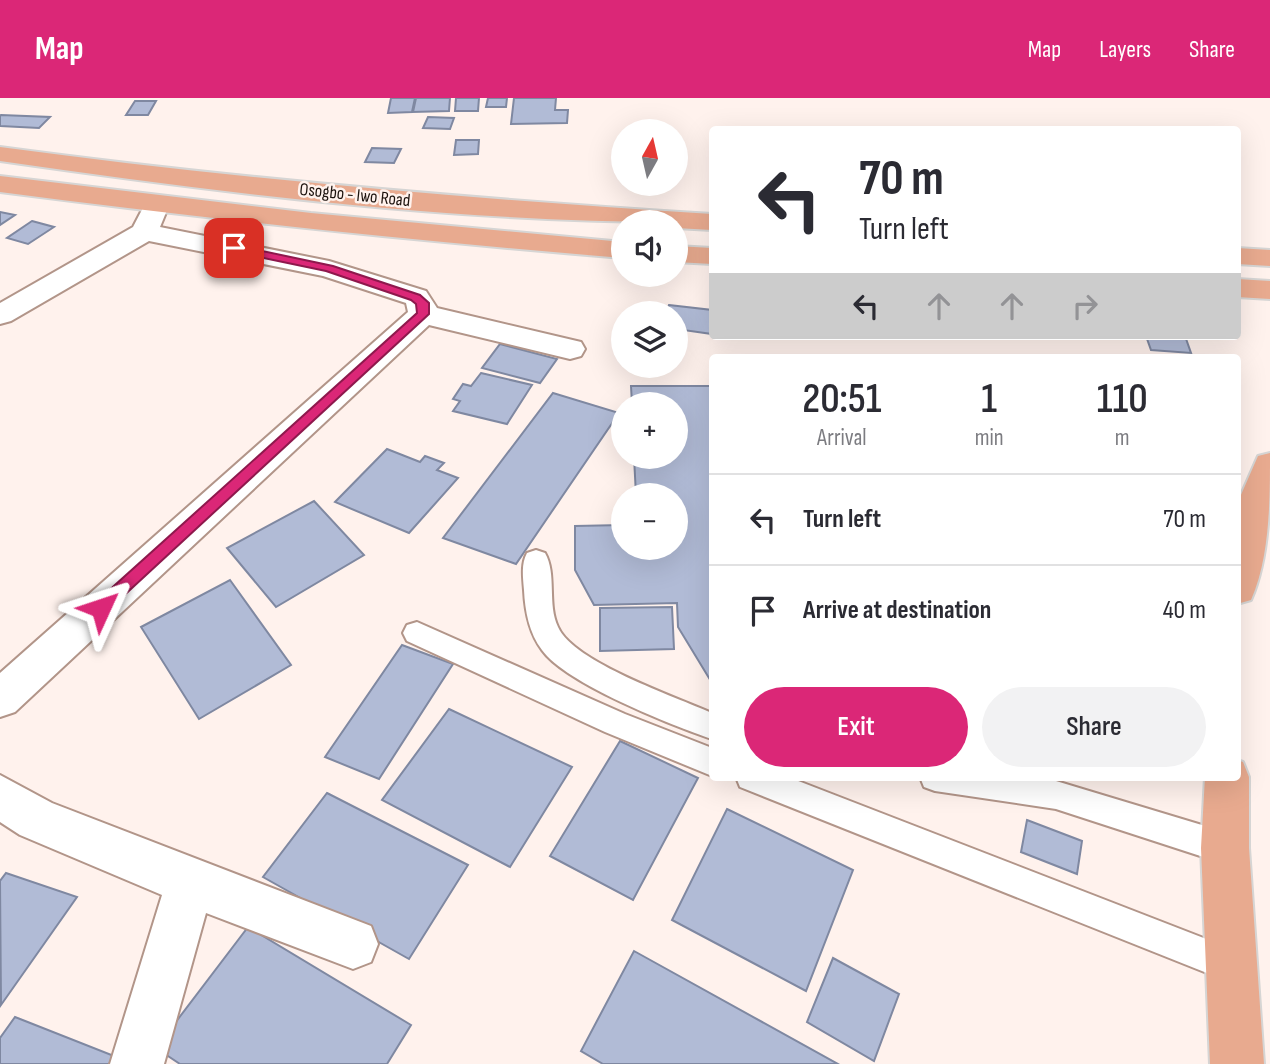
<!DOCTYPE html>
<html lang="en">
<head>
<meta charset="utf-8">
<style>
	:root { --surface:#fff; --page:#f2f2f3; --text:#2b2b33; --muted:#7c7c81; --line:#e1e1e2; --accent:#db2777 }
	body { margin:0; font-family:"Sofia Sans Condensed",sans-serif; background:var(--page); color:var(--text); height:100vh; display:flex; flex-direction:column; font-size:26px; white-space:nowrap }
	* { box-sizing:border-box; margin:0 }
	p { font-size:23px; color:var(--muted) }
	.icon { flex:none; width:38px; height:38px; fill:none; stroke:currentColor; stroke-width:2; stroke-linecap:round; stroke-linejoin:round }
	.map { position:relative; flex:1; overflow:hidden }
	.sheet { position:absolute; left:709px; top:256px; width:532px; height:427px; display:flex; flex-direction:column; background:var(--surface); border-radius:7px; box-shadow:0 7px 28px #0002 }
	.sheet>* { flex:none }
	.guide { position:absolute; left:709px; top:28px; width:532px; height:214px; border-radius:7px; box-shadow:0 7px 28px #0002; background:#fff; color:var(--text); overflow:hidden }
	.needle { width:46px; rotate:8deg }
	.buttons { position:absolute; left:611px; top:21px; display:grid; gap:14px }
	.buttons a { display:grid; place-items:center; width:77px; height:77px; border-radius:50%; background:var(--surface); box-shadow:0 7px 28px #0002; font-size:35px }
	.pin { position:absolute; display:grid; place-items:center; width:60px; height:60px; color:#fff; margin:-30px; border-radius:14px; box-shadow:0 4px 10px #0006 }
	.me { position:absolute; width:77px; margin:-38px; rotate:48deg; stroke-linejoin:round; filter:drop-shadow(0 0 5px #0008) }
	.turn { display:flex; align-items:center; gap:24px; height:147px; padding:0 35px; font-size:32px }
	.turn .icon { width:91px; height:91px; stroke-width:2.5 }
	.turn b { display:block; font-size:49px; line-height:60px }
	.lanes { display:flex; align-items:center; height:66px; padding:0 35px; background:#0003; justify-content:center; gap:35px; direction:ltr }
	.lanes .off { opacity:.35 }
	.eta { display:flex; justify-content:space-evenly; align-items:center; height:119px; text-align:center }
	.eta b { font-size:42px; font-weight:600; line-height:49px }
	.action { display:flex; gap:14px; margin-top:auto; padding:14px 35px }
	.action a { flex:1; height:80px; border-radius:42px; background:var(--accent); color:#fff; font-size:28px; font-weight:600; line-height:80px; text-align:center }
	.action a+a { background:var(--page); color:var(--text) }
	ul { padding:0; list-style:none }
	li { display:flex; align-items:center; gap:21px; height:91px; padding:0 35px; border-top:2px solid var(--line) }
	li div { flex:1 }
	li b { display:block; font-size:26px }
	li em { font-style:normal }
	header { display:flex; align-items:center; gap:42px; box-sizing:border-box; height:98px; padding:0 35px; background:var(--accent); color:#fff }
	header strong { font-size:33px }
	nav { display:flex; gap:38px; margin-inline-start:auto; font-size:24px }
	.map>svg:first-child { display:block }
	.building { fill:#b1bbd6; stroke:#7f88a1; stroke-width:2 }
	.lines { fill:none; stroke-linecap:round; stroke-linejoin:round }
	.service-casing { stroke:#b29589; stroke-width:4 }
	.minor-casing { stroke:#b29589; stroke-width:4 }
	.primary-casing { stroke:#d6d5d4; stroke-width:4 }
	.service { fill:#fff; fill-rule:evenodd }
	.minor { fill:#fff; fill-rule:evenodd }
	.primary { fill:#e8aa8f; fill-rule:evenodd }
	.route { fill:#db2777; stroke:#8e194d; stroke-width:2 }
	.labels { text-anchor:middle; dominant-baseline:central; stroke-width:5; stroke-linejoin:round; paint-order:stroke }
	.far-street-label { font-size:18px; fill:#1d130e; stroke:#fff2ed }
</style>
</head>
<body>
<header>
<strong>Map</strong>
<nav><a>Map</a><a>Layers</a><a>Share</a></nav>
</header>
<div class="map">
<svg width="1270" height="966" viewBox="0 0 1270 966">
	<rect width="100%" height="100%" fill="#fff2ed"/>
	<g class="building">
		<path d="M391 0H415L412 14 388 15Z"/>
		<path d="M416 0H450L449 13 413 14Z"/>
		<path d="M456 0H479L478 13H455Z"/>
		<path d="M488 0H507L506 9H486Z"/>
		<path d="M514 0H556L555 12H568L567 25 511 26Z"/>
		<path d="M135 3H156L148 17H126Z"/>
		<path d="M0 18 1 17 50 19 39 30 0 28Z"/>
		<path d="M428 19 454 20 450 31 423 30Z"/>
		<path d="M456 42H479L478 56 454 57Z"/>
		<path d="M372 50 401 51 394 65 365 64Z"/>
		<path d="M0 114 15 117 0 127Z"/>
		<path d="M32 123 54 129 28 146 7 140Z"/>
		<path d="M669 207 712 212V236L676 231V215H666Z"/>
		<path d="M1146 238H1185L1191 255 1151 252Z"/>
		<path d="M500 246 557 261 540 285 482 270Z"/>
		<path d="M481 275 532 287 507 326 453 313 460 303 453 301 463 286 471 288Z"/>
		<path d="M631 288H712V585L678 529 677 505 594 507 575 472V428L623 427V450H676V397H636L634 359H676V306H632Z"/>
		<path d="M553 295 619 315 516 466 443 440Z"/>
		<path d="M387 351 420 364 425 358 444 365 437 372 458 380 409 435 335 404Z"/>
		<path d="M314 403 364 457 276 509 227 450Z"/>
		<path d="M230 482 291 567 199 621 141 529Z"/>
		<path d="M672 509 674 551 600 553V510Z"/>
		<path d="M402 547 453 566 379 681 325 659Z"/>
		<path d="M449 611 572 669 510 769 382 702Z"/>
		<path d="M620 643 698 680 633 802 550 758Z"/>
		<path d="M327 695 468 767 409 861 263 779Z"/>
		<path d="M727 711 853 772 806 893 672 822Z"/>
		<path d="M1027 722 1082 743 1077 776 1021 754Z"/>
		<path d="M6 775 77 799 1 907 0 783Z"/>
		<path d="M248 829 411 927 387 966H180L156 950Z"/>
		<path d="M634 853 838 966H603L581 953Z"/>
		<path d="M833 860 899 896 874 963 807 924Z"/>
		<path d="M15 919 114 958 109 966H0V940Z"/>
	</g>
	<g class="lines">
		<g class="service-casing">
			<g id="service">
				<path d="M536 452 545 455C557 476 547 506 558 529 573 564 676 599 712 615V641C673 628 565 585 542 552 529 535 525 513 524 492 523 479 521 466 527 455Z"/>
				<path d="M417 524 625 616 712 650V678L605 634 407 543 403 535 407 527Z"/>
				<path d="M736 679H788L1232 851 1244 856 1249 868 1244 880 1232 885 740 689Z"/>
				<path d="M920 679H1032L1056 683 1225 734 1236 739 1241 750 1236 761 1225 766 1056 711 935 693 924 689Z"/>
			</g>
		</g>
		<g class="minor-casing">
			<g id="minor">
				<path d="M154 104 163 106 167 112 160 129 329 163 426 193 437 210 581 244 585 251 581 258 570 261 429 227 15 614 0 619V575L408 214 406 205 323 178 149 143 11 223 0 226V205L133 129 145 106Z"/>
				<path d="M0 677 52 705 371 828 378 846 371 864 353 871 206 815 164 966H110L162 797 20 737 0 724Z"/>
			</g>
		</g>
		<g class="primary-casing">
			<g id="primary">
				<path d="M0 49C237 81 474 101 712 116V132L676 130V124C454 124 223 95 0 63Z"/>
				<path d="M0 78 311 115 623 144V160C415 143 207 121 0 94Z"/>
				<path d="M676 148 712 150V166L676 164Z"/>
				<path d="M1237 150 1270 152V168L1237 166Z"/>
				<path d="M1237 181 1270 183V201L1237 199Z"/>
				<path d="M1270 355C1270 402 1270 459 1251 502L1237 506V406L1258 358Z"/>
				<path d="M1237 662 1243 664 1249 679V750L1264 966H1210L1201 750 1205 679H1237Z"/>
			</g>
		</g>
		<use href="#service" class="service"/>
		<use href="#minor" class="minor"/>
		<use href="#primary" class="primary"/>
	</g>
	<path class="route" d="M234 147 333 168 420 197 429 205V216L106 514H95V505L417 215 416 206 411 202 326 173 230 153V148Z"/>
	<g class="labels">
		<g class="far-street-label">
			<text transform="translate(355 97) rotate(6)">Osogbo - Iwo Road</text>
		</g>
	</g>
</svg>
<div class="buttons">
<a><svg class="needle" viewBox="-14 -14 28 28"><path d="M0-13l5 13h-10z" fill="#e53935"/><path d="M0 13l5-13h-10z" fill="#7c7c81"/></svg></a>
<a><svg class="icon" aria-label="sound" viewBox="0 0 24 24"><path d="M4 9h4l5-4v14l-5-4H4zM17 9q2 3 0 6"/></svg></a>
<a><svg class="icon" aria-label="layers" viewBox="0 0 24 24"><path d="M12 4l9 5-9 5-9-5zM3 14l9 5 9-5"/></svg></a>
<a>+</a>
<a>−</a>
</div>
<div class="pin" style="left:234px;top:150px;background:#d93025"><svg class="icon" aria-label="arrive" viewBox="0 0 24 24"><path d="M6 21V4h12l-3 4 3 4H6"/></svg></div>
<svg class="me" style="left:101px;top:510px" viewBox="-20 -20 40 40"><path d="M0-17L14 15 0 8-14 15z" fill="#db2777" stroke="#fff" stroke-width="4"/></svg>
<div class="guide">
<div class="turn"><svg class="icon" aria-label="left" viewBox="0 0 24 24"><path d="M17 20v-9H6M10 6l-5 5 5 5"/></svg><div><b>70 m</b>Turn left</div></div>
<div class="lanes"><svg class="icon" aria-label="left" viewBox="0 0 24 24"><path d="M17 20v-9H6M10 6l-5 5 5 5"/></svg><svg class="icon off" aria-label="ahead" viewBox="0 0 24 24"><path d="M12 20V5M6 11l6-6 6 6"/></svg><svg class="icon off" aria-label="ahead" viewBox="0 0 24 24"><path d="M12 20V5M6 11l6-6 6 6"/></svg><svg class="icon off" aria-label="right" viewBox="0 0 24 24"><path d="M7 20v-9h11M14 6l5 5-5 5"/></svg></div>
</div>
<section class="sheet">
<div class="eta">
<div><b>20:51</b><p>Arrival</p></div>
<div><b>1</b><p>min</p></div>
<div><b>110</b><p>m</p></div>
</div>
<ul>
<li><svg class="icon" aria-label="left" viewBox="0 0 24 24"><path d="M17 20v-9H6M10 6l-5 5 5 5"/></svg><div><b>Turn left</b></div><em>70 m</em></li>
<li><svg class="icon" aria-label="arrive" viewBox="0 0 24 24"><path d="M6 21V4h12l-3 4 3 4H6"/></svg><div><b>Arrive at destination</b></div><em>40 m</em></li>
</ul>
<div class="action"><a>Exit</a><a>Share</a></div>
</section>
</div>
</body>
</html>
